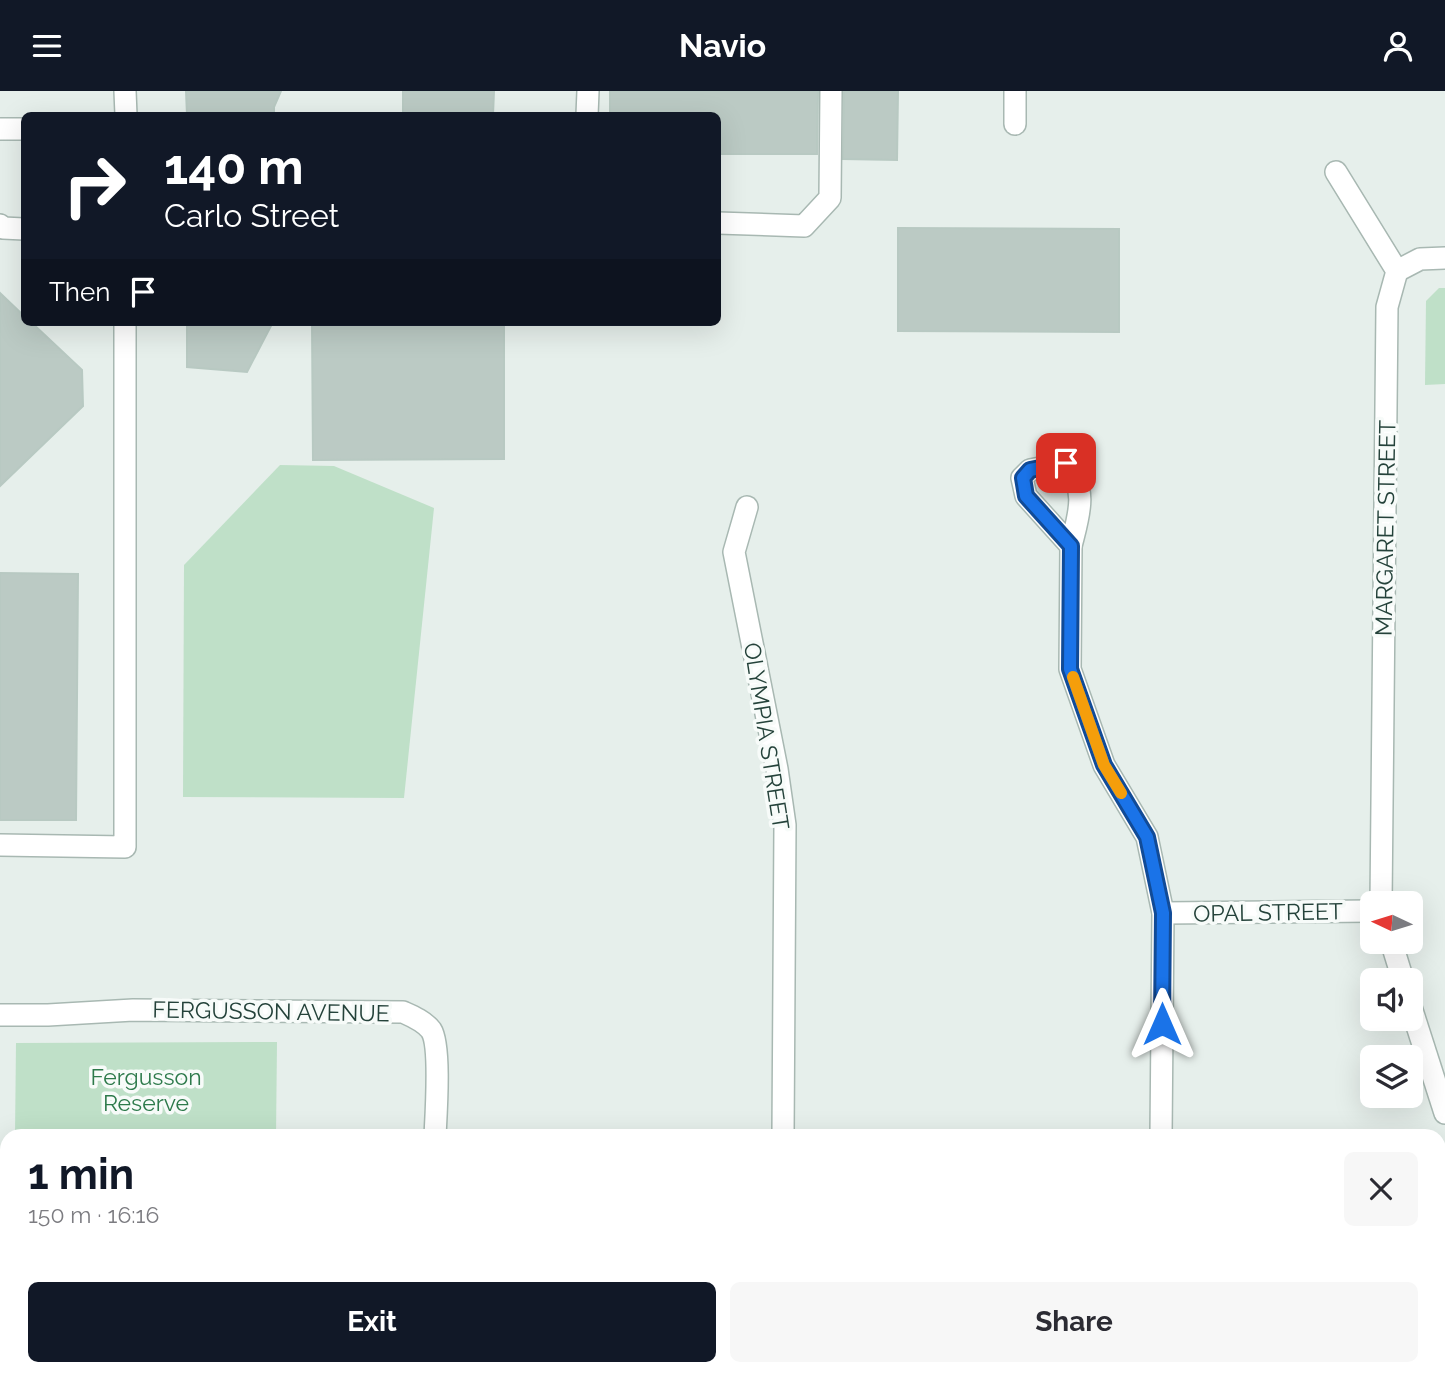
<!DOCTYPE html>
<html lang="en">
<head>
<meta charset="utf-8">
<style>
	:root { --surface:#fff; --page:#f7f7f7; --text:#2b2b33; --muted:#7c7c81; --accent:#111827 }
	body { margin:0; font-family:Raleway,sans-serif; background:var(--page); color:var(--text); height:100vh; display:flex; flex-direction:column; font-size:26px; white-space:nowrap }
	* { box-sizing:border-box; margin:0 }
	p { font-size:23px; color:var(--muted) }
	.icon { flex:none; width:38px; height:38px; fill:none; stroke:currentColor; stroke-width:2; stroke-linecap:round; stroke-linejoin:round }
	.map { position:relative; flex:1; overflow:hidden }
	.drawer { position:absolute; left:0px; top:1038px; width:1446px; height:247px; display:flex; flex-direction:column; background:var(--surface); border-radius:21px 21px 0 0; box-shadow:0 7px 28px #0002 }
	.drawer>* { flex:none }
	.guide { position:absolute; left:21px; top:21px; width:700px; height:214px; border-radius:10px; box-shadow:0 7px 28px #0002; background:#111827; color:#fff; overflow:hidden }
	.needle { width:46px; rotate:274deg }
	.controls { position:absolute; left:1360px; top:800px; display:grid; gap:14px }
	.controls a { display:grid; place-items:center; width:63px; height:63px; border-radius:10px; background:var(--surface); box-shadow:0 7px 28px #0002; font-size:35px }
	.pin { position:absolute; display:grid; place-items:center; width:60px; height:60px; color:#fff; margin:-30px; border-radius:14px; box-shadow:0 4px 10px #0006 }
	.me { position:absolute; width:77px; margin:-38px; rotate:0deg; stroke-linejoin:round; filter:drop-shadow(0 0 5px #0008) }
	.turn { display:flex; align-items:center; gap:24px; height:147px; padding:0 28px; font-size:32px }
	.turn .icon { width:91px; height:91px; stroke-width:2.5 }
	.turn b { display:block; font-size:49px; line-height:60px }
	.then { display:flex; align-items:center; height:66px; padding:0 28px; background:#0003; gap:14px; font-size:26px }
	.round { display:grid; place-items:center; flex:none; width:74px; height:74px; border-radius:10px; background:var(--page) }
	.head { display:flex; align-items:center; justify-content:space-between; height:119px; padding:0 28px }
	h1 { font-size:42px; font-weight:700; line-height:52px; color:var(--accent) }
	.button { display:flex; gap:14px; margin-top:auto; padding:14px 28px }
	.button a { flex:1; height:80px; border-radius:10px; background:var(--accent); color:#fff; font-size:28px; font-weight:700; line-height:80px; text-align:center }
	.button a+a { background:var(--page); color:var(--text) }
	header { display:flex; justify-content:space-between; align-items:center; height:91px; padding:0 28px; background:var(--accent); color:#fff; font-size:32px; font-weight:700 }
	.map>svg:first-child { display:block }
	.green { fill:#bfe0c8 }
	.building { fill:#bbcac4; stroke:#b8c9c2; stroke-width:2 }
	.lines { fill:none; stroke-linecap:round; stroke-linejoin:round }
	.minor-casing { stroke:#a8b8b2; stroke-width:24 }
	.minor { stroke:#fff; stroke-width:21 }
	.route-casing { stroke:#114b97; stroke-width:18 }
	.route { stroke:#1a73e8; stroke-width:12 }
	.slow { stroke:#f59e0b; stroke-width:12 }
	.labels { text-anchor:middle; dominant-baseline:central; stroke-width:7; stroke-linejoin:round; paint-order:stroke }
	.street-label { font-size:23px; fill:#24423a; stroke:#f7fbf9 }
	.park-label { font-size:23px; fill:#2d7a4b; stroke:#f7fbf9 }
</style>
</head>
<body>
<header><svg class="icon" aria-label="menu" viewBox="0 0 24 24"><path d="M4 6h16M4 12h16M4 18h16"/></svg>Navio<svg class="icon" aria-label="person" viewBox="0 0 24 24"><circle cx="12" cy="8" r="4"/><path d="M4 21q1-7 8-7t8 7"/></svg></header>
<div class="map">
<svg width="1445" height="1283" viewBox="0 0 1445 1283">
	<rect width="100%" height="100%" fill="#e6efeb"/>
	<g class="green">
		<path d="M1439 197H1445V293L1425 294 1426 210Z"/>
		<path d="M280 374 334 375 434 417 404 707 183 706 184 474Z"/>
		<path d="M277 951 276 1045H15L16 952Z"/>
		<rect x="12" y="1278" width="261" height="5"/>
	</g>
	<g class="building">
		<path d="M186 0H281L274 16V24H187Z"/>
		<path d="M403 0H494L493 24H403Z"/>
		<path d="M610 0H818L817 63H718V24H610Z"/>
		<path d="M844 0H898L897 69 843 68Z"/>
		<path d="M898 137 1119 138V241L898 240Z"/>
		<path d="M0 202 24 225V231H31L82 279 83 315 0 395Z"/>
		<path d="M187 231H273L247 281 187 276Z"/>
		<path d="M312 231H504V368L313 369Z"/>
		<path d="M0 482 78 483 76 729H0Z"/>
	</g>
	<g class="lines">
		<g class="minor-casing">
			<g id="minor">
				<path d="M125 0 126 24"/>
				<path d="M1015 0V33"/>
				<path d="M587 24 588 0"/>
				<path d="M0 38H24"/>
				<path d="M1336 81 1397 180 1387 216 1381 812"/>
				<path d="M718 132 804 135 830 107 831 0"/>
				<path d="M0 134 3 137 24 138"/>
				<path d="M1397 180 1420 168 1445 167"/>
				<path d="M1066 372C1088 400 1079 423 1071 455L1026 405 1022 387 1030 379Z"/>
				<path d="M747 416 734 461 777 678 785 734 783 1045"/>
				<path d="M1071 455 1070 578 1104 674 1147 746 1163 822 1161 1045"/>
				<path d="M0 754 125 756V231"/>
				<path d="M1163 822 1372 820"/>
				<path d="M1391 850 1403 889"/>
				<path d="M1410 913 1445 1022"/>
				<path d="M0 924H48L133 919 403 921C412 925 424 930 431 939 441 954 436 1024 435 1045"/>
				<path d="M434 1283V1278"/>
				<path d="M781 1283V1278"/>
				<path d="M1158 1283V1278"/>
			</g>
		</g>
		<use href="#minor" class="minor"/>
	</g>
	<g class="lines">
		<g class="route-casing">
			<path id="route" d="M1066 372 1030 379 1023 387 1026 405 1071 455 1070 578 1104 674 1147 746 1163 822 1162 933"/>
		</g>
		<use href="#route" class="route"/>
		<path class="slow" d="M1073 586 1104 674 1121 702"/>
	</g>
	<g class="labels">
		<g class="street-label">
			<text transform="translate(1385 437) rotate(-89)">MARGARET STREET</text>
			<text transform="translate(767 645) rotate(81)">OLYMPIA STREET</text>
			<text transform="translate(1268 821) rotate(-1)">OPAL STREET</text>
			<text transform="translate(271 920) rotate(1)">FERGUSSON AVENUE</text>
		</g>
		<g class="park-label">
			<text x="146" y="985">Fergusson<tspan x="146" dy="26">Reserve</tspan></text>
		</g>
	</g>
</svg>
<div class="controls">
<a><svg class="needle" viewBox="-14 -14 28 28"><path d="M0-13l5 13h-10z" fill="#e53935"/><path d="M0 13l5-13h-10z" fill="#7c7c81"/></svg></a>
<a><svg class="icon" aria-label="sound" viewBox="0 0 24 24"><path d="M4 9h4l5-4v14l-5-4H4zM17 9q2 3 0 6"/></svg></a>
<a><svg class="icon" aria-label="layers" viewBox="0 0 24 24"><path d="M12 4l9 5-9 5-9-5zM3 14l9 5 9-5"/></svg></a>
</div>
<div class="pin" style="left:1066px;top:372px;background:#d93025"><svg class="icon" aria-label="arrive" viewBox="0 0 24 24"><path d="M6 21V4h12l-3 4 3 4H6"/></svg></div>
<svg class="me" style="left:1162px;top:933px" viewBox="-20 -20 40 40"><path d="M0-17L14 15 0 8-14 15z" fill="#1a73e8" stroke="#fff" stroke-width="4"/></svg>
<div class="guide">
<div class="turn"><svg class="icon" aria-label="right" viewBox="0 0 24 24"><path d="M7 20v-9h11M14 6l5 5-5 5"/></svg><div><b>140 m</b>Carlo Street</div></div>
<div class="then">Then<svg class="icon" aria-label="arrive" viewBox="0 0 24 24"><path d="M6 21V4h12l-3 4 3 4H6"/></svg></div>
</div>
<section class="drawer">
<div class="head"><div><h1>1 min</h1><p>150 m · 16:16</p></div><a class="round"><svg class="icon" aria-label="close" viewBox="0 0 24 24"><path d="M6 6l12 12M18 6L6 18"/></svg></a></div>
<div class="button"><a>Exit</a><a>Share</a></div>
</section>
</div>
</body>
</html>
